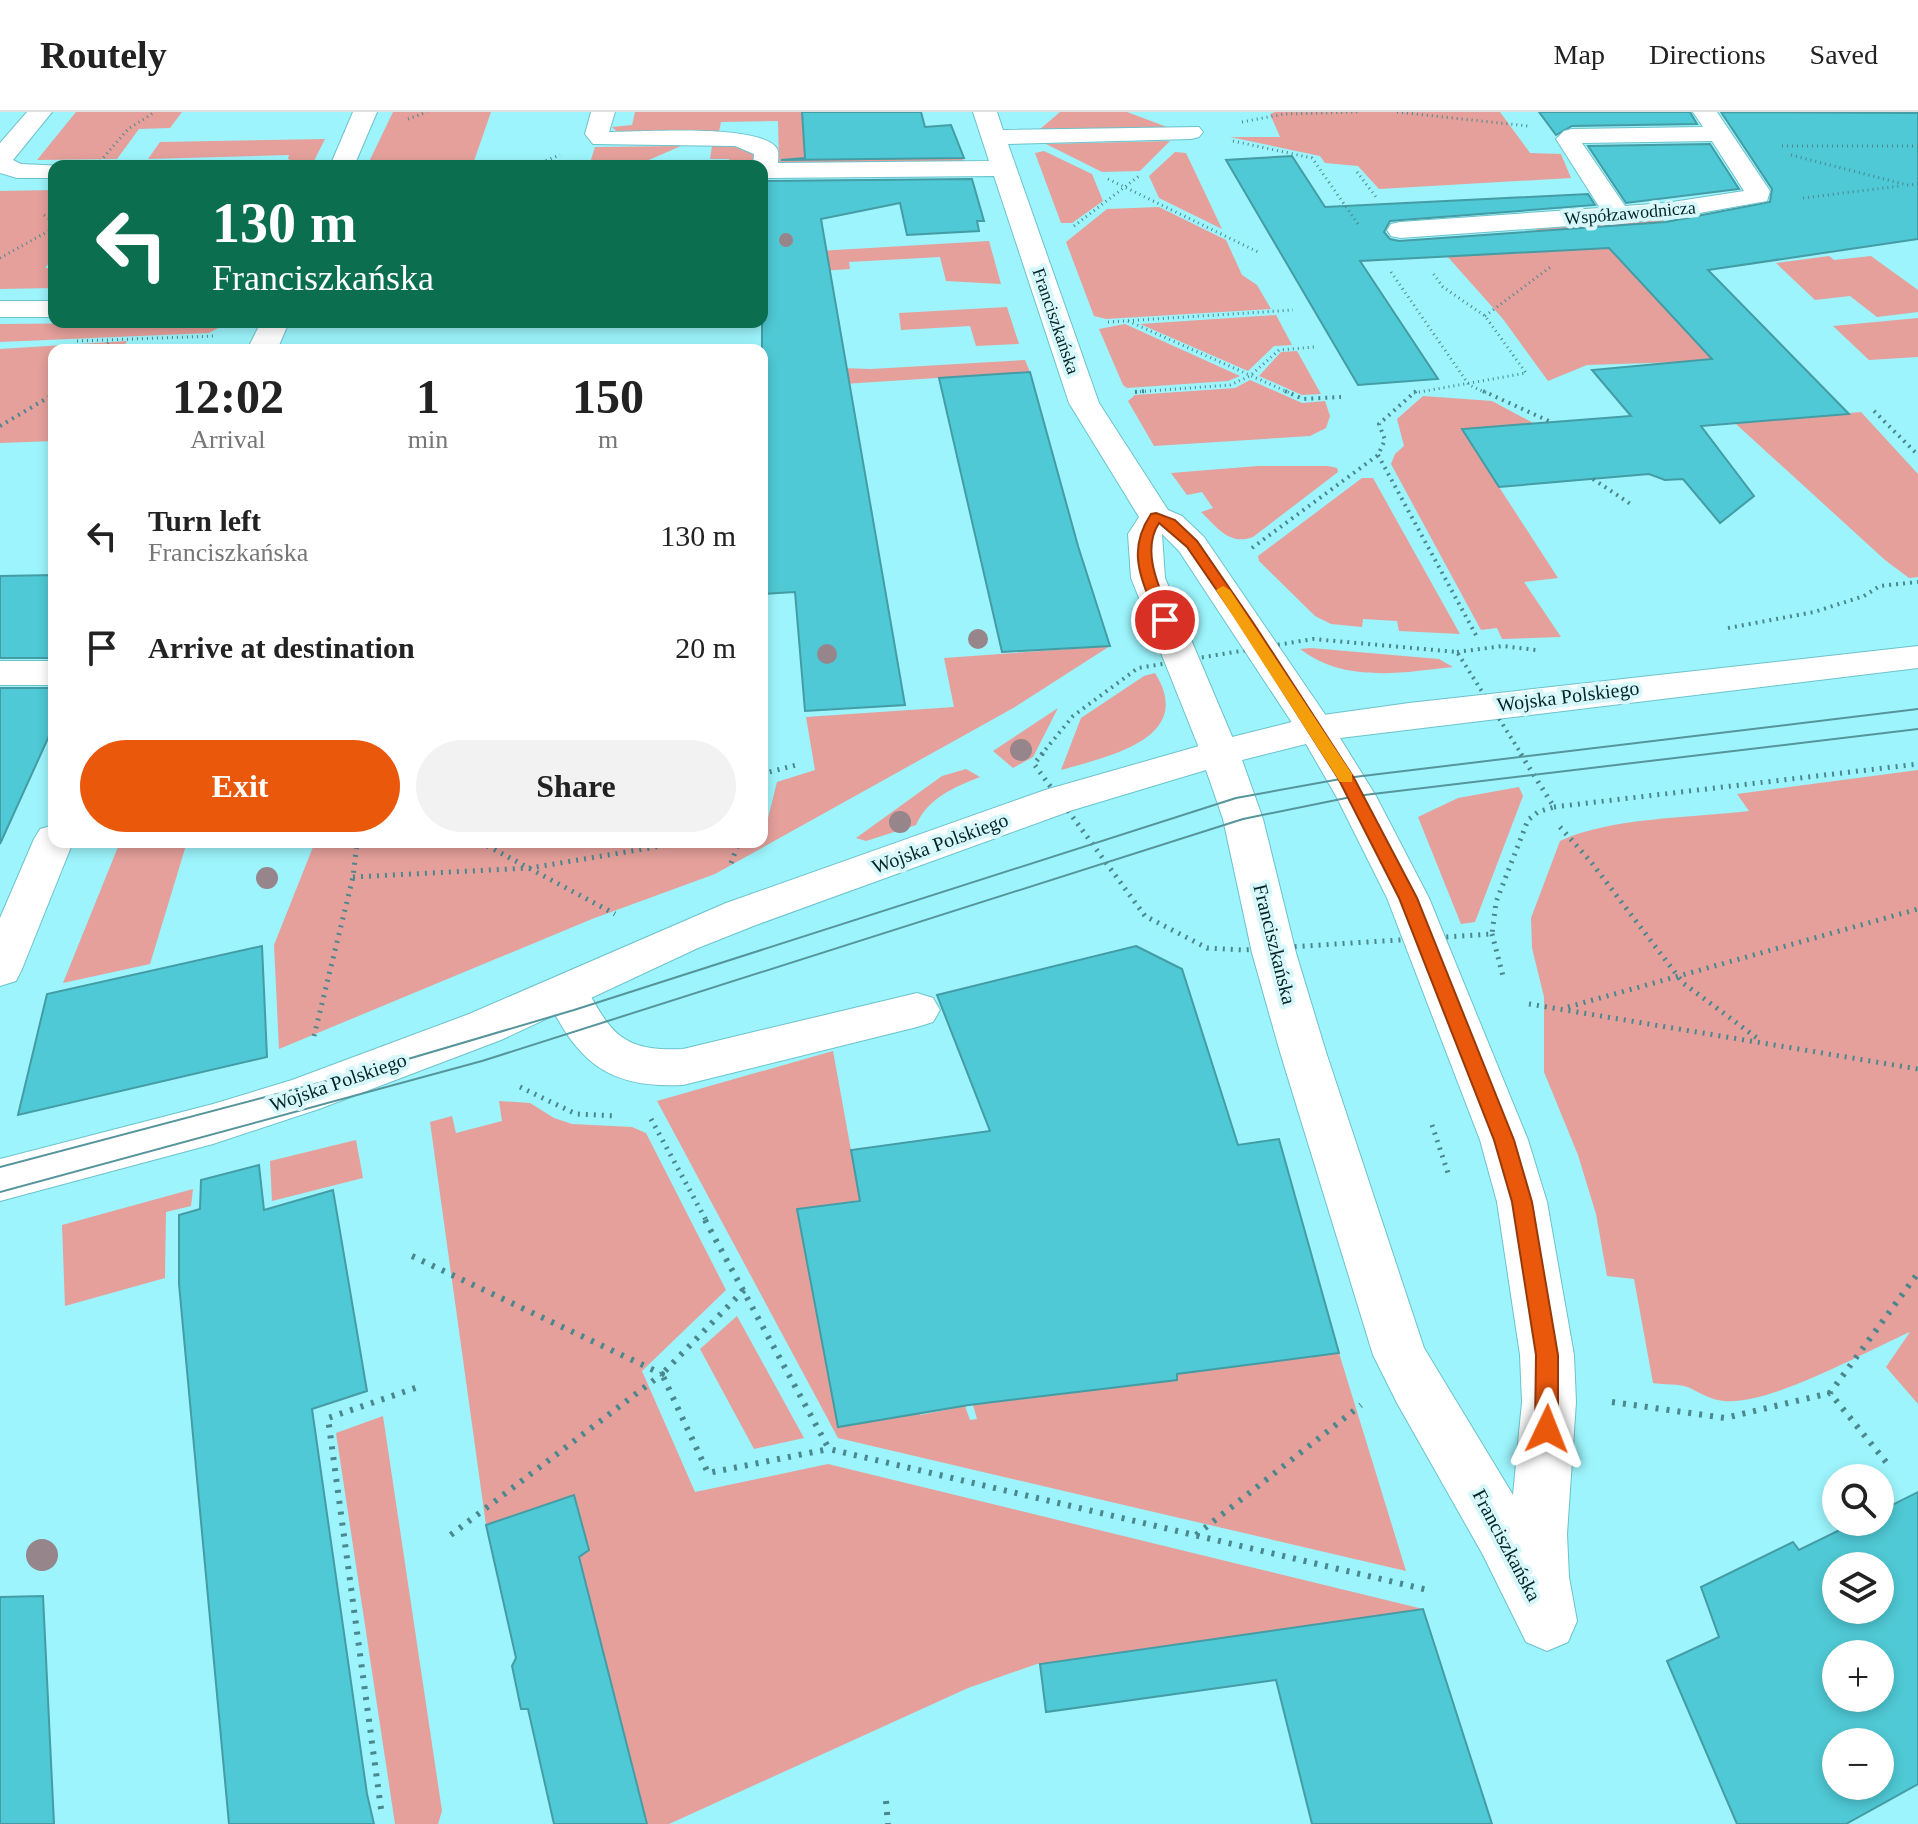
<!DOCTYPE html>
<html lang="en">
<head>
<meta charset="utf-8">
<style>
	:root { --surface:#fff; --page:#f2f2f2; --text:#222; --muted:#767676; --line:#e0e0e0; --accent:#ea580c }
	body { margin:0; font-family:Georgia,serif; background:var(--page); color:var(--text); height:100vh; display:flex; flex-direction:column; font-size:30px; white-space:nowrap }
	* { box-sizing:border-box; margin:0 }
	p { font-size:26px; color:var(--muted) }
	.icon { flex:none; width:44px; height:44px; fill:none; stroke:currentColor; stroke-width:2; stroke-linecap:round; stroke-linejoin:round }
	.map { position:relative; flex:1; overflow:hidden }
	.details { position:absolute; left:48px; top:232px; width:720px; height:504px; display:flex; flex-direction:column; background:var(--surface); border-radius:16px; box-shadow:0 4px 12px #0003 }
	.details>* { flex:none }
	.guide { position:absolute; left:48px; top:48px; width:720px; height:168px; border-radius:16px; box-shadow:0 4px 12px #0003; background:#0b6e4f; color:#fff; overflow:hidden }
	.controls { position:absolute; left:1822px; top:1352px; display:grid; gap:16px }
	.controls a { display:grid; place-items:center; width:72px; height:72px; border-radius:50%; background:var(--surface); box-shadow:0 4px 12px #0003; font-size:40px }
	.pin { position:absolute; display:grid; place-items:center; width:68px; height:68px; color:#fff; margin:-34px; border:4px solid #fff; border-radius:50%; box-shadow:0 2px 8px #0007 }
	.me { position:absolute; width:88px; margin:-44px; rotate:2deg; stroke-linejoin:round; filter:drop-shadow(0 0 6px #0008) }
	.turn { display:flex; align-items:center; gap:28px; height:168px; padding:0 32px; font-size:36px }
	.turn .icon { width:104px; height:104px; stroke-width:2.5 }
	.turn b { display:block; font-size:56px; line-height:68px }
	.eta { display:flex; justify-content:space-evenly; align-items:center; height:136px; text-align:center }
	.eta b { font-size:48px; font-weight:700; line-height:56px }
	.action { display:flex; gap:16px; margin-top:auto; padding:16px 32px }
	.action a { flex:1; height:92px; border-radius:48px; background:var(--accent); color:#fff; font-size:32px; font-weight:700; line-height:92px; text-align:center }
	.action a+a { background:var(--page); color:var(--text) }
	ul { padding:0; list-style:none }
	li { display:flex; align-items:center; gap:24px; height:112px; padding:0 32px }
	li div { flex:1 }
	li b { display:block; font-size:30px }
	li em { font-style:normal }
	header { display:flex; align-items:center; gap:48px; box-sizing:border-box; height:112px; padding:0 40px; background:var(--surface); border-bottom:2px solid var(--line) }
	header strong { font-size:38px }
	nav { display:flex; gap:44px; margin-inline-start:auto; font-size:28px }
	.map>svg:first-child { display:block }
	.green { fill:#e5a09b }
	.building { fill:#4fc9d5; stroke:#449ca4; stroke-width:2; fill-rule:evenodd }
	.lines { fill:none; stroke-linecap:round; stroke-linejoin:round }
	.minor-casing { stroke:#6cc2cb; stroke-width:2 }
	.major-casing { stroke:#6cc2cb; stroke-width:2 }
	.path-far3 { stroke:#4b888e; stroke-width:3; stroke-dasharray:1 4; stroke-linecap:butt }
	.path-far2 { stroke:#4b888e; stroke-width:4; stroke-dasharray:2 5; stroke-linecap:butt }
	.path-far1 { stroke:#4b888e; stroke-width:5; stroke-dasharray:2 6; stroke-linecap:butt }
	.path { stroke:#4b888e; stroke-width:6; stroke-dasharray:3 8; stroke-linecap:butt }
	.minor { fill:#fff; fill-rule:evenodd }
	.major { fill:#fff; fill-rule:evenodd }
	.tram { stroke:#55959b; stroke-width:2 }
	.tree { fill:#96858a }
	.route { fill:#ea580c; stroke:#983908; stroke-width:2 }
	.slow { fill:#f59e0b }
	.labels { text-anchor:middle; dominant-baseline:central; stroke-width:8; stroke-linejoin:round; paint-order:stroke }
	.far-street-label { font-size:18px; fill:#002428; stroke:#d7f7fa }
	.street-label { font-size:20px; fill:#002428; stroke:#d7f7fa }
</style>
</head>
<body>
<header>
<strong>Routely</strong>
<nav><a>Map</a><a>Directions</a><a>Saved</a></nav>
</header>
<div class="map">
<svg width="1918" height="1712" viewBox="0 0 1918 1712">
	<rect width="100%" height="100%" fill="#9df4fc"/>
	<g class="green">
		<path d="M76 0H182L170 16 139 17 117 47 37 48Z"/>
		<path d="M393 0H491L474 49H530L521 54H367Z"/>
		<path d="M635 0H803L804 31 956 25 964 50 779 53 778 9 721 10 719 20 713 22 617 20 612 15 632 13Z"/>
		<path d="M1060 0H1127L1167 15 1166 18H1039Z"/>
		<path d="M1275 0H1500L1530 41 1561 42 1571 66 1379 77 1358 54 1325 51 1320 44 1230 25H1280L1270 2Z"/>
		<path d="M325 27 314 49 295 50 288 47 289 43 148 47 160 30Z"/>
		<path d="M1170 29 1140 59 1102 60 1046 32Z"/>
		<path d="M681 34 635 54H589L595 35Z"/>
		<path d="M712 34H736L754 42 753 54H728L729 47H710Z"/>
		<path d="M1044 39 1092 62 1103 89 1072 111H1061L1035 41Z"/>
		<path d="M1175 40 1186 41 1222 117 1159 86 1149 64Z"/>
		<path d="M54 78V145L45 156H54V176L0 177V79Z"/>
		<path d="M1159 95 1226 128 1242 163 1257 173 1271 197 1106 207 1094 204 1066 130 1107 97Z"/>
		<path d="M1663 108 1667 117 1597 122 1768 308 1861 300 1918 362V465L1909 466 1885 448 1736 312 1681 250 1587 253 1548 269 1503 207 1447 144 1553 138 1536 117Z"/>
		<path d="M989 129 1001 172 946 169 940 145 849 150 850 157 821 159 818 139Z"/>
		<path d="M1829 144 1834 148 1871 144 1918 178V200L1877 205 1850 184 1815 188 1776 151Z"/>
		<path d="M1007 195 1019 232 976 234 970 214 901 218 899 201Z"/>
		<path d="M1276 203 1292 233 1274 234 1248 259 1140 212Z"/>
		<path d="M1918 206V245L1869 248 1833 214Z"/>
		<path d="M218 210 220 215 209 221 0 230V212Z"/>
		<path d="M1125 212 1240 264 1228 269 1127 276 1123 273 1099 217Z"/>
		<path d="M127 229 122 238H54V329L0 331V237Z"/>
		<path d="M1297 239 1321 282 1302 283 1259 264 1281 240Z"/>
		<path d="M1025 248 1030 260 812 274 810 255 871 257Z"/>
		<path d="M1250 268 1302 291 1325 289 1330 304 1326 316 1310 324 1154 334 1128 289 1135 283 1235 276Z"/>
		<path d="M1423 284 1492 289 1535 312 1462 318 1558 466 1524 470 1561 525 1502 527 1497 516 1481 518 1391 352 1395 342 1404 334 1397 307Z"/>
		<path d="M1258 354H1328L1337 356 1338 360 1253 425C1229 434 1217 415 1201 400L1213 396 1202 380 1187 383 1171 361Z"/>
		<path d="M1362 366H1373L1460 522 1399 519 1397 509 1363 507 1362 515 1331 512 1315 504 1259 449 1258 444Z"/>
		<path d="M1110 534 1015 595 715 762 592 807 279 937 274 833 315 730H762L777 670 815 658 806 605 954 595 944 546Z"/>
		<path d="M1311 536 1439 547 1453 555C1400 561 1345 571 1300 537Z"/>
		<path d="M1155 561C1197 628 1105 645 1061 658L1081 606 1144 564Z"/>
		<path d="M1058 596 1033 645 1013 656 993 639Z"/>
		<path d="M966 657 980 665C953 676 929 685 916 713L866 729 856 726 942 664Z"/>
		<path d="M1918 658V1292L1886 1255 1910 1220C1864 1240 1772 1293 1724 1289 1711 1288 1700 1281 1690 1276 1680 1271 1663 1273 1653 1271L1634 1167 1607 1164 1596 1102 1578 1043 1544 960V885L1532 836 1531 806 1560 729C1611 705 1692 706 1749 699L1737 682Z"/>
		<path d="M1519 675 1523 684 1475 810 1461 812 1418 705 1458 686Z"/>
		<path d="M120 730H187L150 852 63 871Z"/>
		<path d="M833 939 860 1088 797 1097 839 1315 890 1307V1303L919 1299 920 1303 965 1294 970 1308 977 1307 973 1293 1177 1268V1262L1339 1241 1406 1459 838 1326 657 989Z"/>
		<path d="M499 989 530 991 554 1006 572 1012 632 1015 646 1021 726 1178 642 1259 695 1380 828 1352 1423 1497 1037 1552 968 1576 669 1712H647L579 1445 589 1437 574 1383 486 1413 430 1010 452 1004 456 1021 502 1009Z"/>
		<path d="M356 1028 363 1066 272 1089 270 1049Z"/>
		<path d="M193 1077 191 1094 166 1100 165 1166 65 1194 62 1113Z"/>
		<path d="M737 1204 804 1326 754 1337 700 1237Z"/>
		<path d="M383 1304 442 1699 438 1712H395L336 1321Z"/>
	</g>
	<g class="building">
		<path d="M802 0H921L925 15 951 13 964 46 781 48 805 46Z"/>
		<path d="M1539 0H1690L1697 12 1572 14 1556 23Z"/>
		<path d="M1721 0 1918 1V127L1708 158 1849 302 1701 314 1754 384 1720 411 1683 367 1665 368 1649 362 1499 375 1462 317 1631 304 1592 258 1712 247 1609 136 1360 149 1438 267 1358 273 1226 48 1292 44 1325 95 1588 82 1595 93 1390 109 1384 120 1390 127 1399 129 1666 110 1770 90 1772 77Z"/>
		<path d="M1710 32 1739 77 1626 91 1588 34Z"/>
		<path d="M972 67 984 109H977L979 119 907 123 900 91 821 107 905 593 805 599 795 480 762 482V69Z"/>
		<path d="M1030 260 1078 434 1110 534 1002 540 939 266Z"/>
		<path d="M54 463V546H0V464Z"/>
		<path d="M0 576H54V613L0 732Z"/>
		<path d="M262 834 267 945 18 1003 47 882Z"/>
		<path d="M1136 834 1182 857 1238 1033 1279 1027 1339 1241 1177 1262V1268L969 1293 838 1315 797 1097 860 1089 851 1038 990 1019 937 883Z"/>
		<path d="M259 1053 264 1098 333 1078 367 1279 312 1297 367 1682 374 1712H229L179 1172V1103L200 1097 201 1068Z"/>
		<path d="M1918 1380V1672L1846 1712H1737L1667 1549 1719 1525 1701 1475 1793 1430 1799 1438 1856 1410H1880V1399ZM1836 1454H1880V1498H1836ZM1836 1542H1880V1586H1836ZM1836 1630H1880V1674H1836Z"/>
		<path d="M574 1383 589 1438 579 1445 647 1712H554L528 1597H521L512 1554 516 1546 486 1413Z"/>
		<path d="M43 1484 54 1712H0V1485Z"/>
		<path d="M1423 1497 1492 1712H1312L1276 1568 1046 1600 1040 1552Z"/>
	</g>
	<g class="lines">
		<g class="minor-casing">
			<g id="minor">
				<path d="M27 0H52L13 48 21 52 63 54H54V66H17L0 61V31Z"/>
				<path d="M353 0H377L354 54H330Z"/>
				<path d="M591 0H615L609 20C644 20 752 12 775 34 780 38 778 46 778 51L989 49 973 0H997L1003 18 1199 15 1203 20 1199 25 1191 27 1008 32 1099 291 1168 398 1182 404 1204 425 1335 617 1330 626 1316 630 1302 626 1179 439 1162 422 1165 466 1239 641 1234 650 1220 654 1206 650 1201 641 1131 466 1128 422 1139 405 1069 291 994 64 765 66H762V54H753L754 42 735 34 593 32 585 22Z"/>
				<path d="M1693 0H1717L1770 79 1767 89 1666 107 1400 126 1391 124 1387 118 1391 112 1400 110 1600 96 1556 27 1564 19 1572 17 1703 15ZM1712 29 1744 79 1666 91 1625 94 1582 31Z"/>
				<rect x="0" y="189" width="54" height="16"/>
				<path d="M261 210H289L277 238H247Z"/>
				<rect x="0" y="549" width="54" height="24"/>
				<path d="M54 713V730H73L22 857 16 869 0 874V806L34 727 40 717Z"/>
				<path d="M566 863 582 868C610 920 620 940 683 937L917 881 933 886 940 898 933 910 917 915 683 973C605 977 575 947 544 880L550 868Z"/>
			</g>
		</g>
		<g class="major-casing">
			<path id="major" d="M1918 534V556L1340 626 1376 684 1429 786 1528 1028 1547 1090 1574 1243 1576 1290 1567 1422 1569 1465 1577 1509 1568 1530 1547 1539 1526 1530 1483 1443 1397 1291 1373 1243 1280 940 1252 841 1223 707 1206 658 1073 698 756 813 698 836 501 928 319 997 213 1032 0 1089V1047L213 992 292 968 469 902 726 791 1045 678 1220 628 1316 604 1409 591ZM1306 632 1336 684 1387 786 1480 1028 1497 1090 1520 1243 1522 1290 1513 1383 1424 1236 1326 940 1296 841 1263 707 1242 648Z"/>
		</g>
		<g class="path-far3">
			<path d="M1397 0 1528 14"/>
			<path d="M408 7 427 0"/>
			<path d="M1242 10 1284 2 1358 0"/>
			<path d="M1233 29 1312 46 1358 112"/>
			<path d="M1782 34H1918"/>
			<path d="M1791 43 1907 73 1918 72"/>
			<path d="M97 53 128 17 155 0"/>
			<path d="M532 54 560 43"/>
			<path d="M1357 60 1376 85"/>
			<path d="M1108 67 1258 140"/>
			<path d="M1803 86 1900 74"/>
			<path d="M44 103 54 110"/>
			<path d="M1074 114 1139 64"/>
			<path d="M0 146 54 116"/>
			<path d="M1391 160 1469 273 1487 281"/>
			<path d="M1485 204 1553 153"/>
			<path d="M1128 209 1290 281"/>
			<path d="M1108 210 1293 198"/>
			<path d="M77 229 215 224"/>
			<path d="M100 238 111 228"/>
			<path d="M1135 280 1230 273 1250 264 1279 238 1314 235"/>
			<path d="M1414 281 1526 261 1485 204 1443 175 1432 160"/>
		</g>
		<g class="path-far2">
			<path d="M1285 279 1303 287 1341 285"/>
			<path d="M1483 279 1551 310"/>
			<path d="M1135 280 1146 279"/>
			<path d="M1874 299 1918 343"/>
			<path d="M0 314 54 282"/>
			<path d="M1378 343 1477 525"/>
			<path d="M1593 367 1632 393"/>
			<path d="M1252 436 1378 343 1385 328 1379 312 1416 279"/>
			<path d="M1728 516 1814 500 1864 484 1880 474 1918 470"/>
			<path d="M1457 540 1503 534 1536 538"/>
			<path d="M1041 643 1073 604 1138 556 1313 527 1457 540 1522 643"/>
		</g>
		<g class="path-far1">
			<path d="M1043 641 1034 652 1145 804 1207 836 1243 838 1492 822 1496 790 1528 708 1538 700 1554 695 1520 641"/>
			<path d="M762 662 796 653"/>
			<path d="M1554 695 1918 652"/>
			<path d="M1560 715 1591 750 1683 871 1757 926"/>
			<path d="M480 730 615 802"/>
			<path d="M731 751 739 730"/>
			<path d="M353 765 530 756 686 730"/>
			<path d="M1492 822 1504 868"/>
			<path d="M1529 892 1918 957"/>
			<path d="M1568 895 1918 797"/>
			<path d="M314 924 353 765 357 730"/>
			<path d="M520 975 576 1002 617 1004"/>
			<path d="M651 1007 707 1110"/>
			<path d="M1432 1013 1449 1064"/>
		</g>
		<g class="path">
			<path d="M705 1108 829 1337 1432 1479"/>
			<path d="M412 1144 662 1262 448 1425"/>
			<path d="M744 1178 662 1262 708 1361 829 1337"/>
			<path d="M1612 1290 1725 1306 1830 1281"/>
			<path d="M1886 1350 1830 1281 1918 1161"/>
			<path d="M1196 1423 1361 1293"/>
			<path d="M886 1689 888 1712"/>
			<path d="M381 1697 328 1306 421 1274"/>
		</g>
		<use href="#minor" class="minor"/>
		<use href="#major" class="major"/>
		<g class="tram">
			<path d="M0 1055 391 952 574 898 1236 686 1346 666 1918 597"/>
			<path d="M0 1080 482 949 1243 707 1356 684 1918 617"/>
		</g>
	</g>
	<g class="tree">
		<circle cx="786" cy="128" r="7"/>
		<circle cx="978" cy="527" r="10"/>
		<circle cx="827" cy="542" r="10"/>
		<circle cx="1021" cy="638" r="11"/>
		<circle cx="900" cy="710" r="11"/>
		<circle cx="267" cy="766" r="11"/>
		<circle cx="42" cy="1443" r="16"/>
	</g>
	<path class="route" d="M1156 401 1175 408 1197 429 1254 512 1354 666 1417 786 1514 1028 1532 1090 1558 1243V1317L1555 1324 1547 1327 1539 1324 1535 1317 1536 1243 1512 1090 1494 1028 1399 786 1338 666 1242 515 1187 435 1159 411C1140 440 1161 479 1172 508L1165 513 1157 508C1143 468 1125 441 1151 402Z"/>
	<path class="slow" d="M1223 474 1230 478 1352 662V670H1340L1216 478Z"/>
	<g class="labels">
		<g class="far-street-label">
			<text transform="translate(1630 101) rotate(-5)">Współzawodnicza</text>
			<text transform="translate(1056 209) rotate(71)">Franciszkańska</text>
		</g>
		<g class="street-label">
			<text transform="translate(1568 584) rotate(-7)">Wojska Polskiego</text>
			<text transform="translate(940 731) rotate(-20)">Wojska Polskiego</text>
			<text transform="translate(1275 832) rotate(76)">Franciszkańska</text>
			<text transform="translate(338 970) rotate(-19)">Wojska Polskiego</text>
			<text transform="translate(1507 1433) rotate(62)">Franciszkańska</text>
		</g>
	</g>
</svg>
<div class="controls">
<a><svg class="icon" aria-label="search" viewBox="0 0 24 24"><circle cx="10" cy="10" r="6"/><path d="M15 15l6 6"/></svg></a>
<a><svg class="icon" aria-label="layers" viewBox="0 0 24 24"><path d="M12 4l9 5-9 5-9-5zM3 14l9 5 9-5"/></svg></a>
<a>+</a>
<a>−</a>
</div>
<div class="pin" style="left:1165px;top:508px;background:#d93025"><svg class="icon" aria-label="arrive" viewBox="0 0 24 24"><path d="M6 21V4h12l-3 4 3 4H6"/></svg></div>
<svg class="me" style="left:1547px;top:1317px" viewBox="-20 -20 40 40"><path d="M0-17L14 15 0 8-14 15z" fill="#ea580c" stroke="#fff" stroke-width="4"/></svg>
<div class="guide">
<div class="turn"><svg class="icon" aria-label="left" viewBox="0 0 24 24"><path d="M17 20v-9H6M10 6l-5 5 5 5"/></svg><div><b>130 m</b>Franciszkańska</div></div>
</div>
<section class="details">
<div class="eta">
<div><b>12:02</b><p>Arrival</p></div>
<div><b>1</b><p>min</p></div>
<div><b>150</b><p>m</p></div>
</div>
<ul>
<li><svg class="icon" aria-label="left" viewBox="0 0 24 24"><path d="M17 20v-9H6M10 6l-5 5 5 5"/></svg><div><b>Turn left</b><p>Franciszkańska</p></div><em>130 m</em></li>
<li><svg class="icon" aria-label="arrive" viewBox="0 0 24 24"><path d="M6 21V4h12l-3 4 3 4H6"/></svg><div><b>Arrive at destination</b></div><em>20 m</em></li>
</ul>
<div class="action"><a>Exit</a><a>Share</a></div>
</section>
</div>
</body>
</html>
